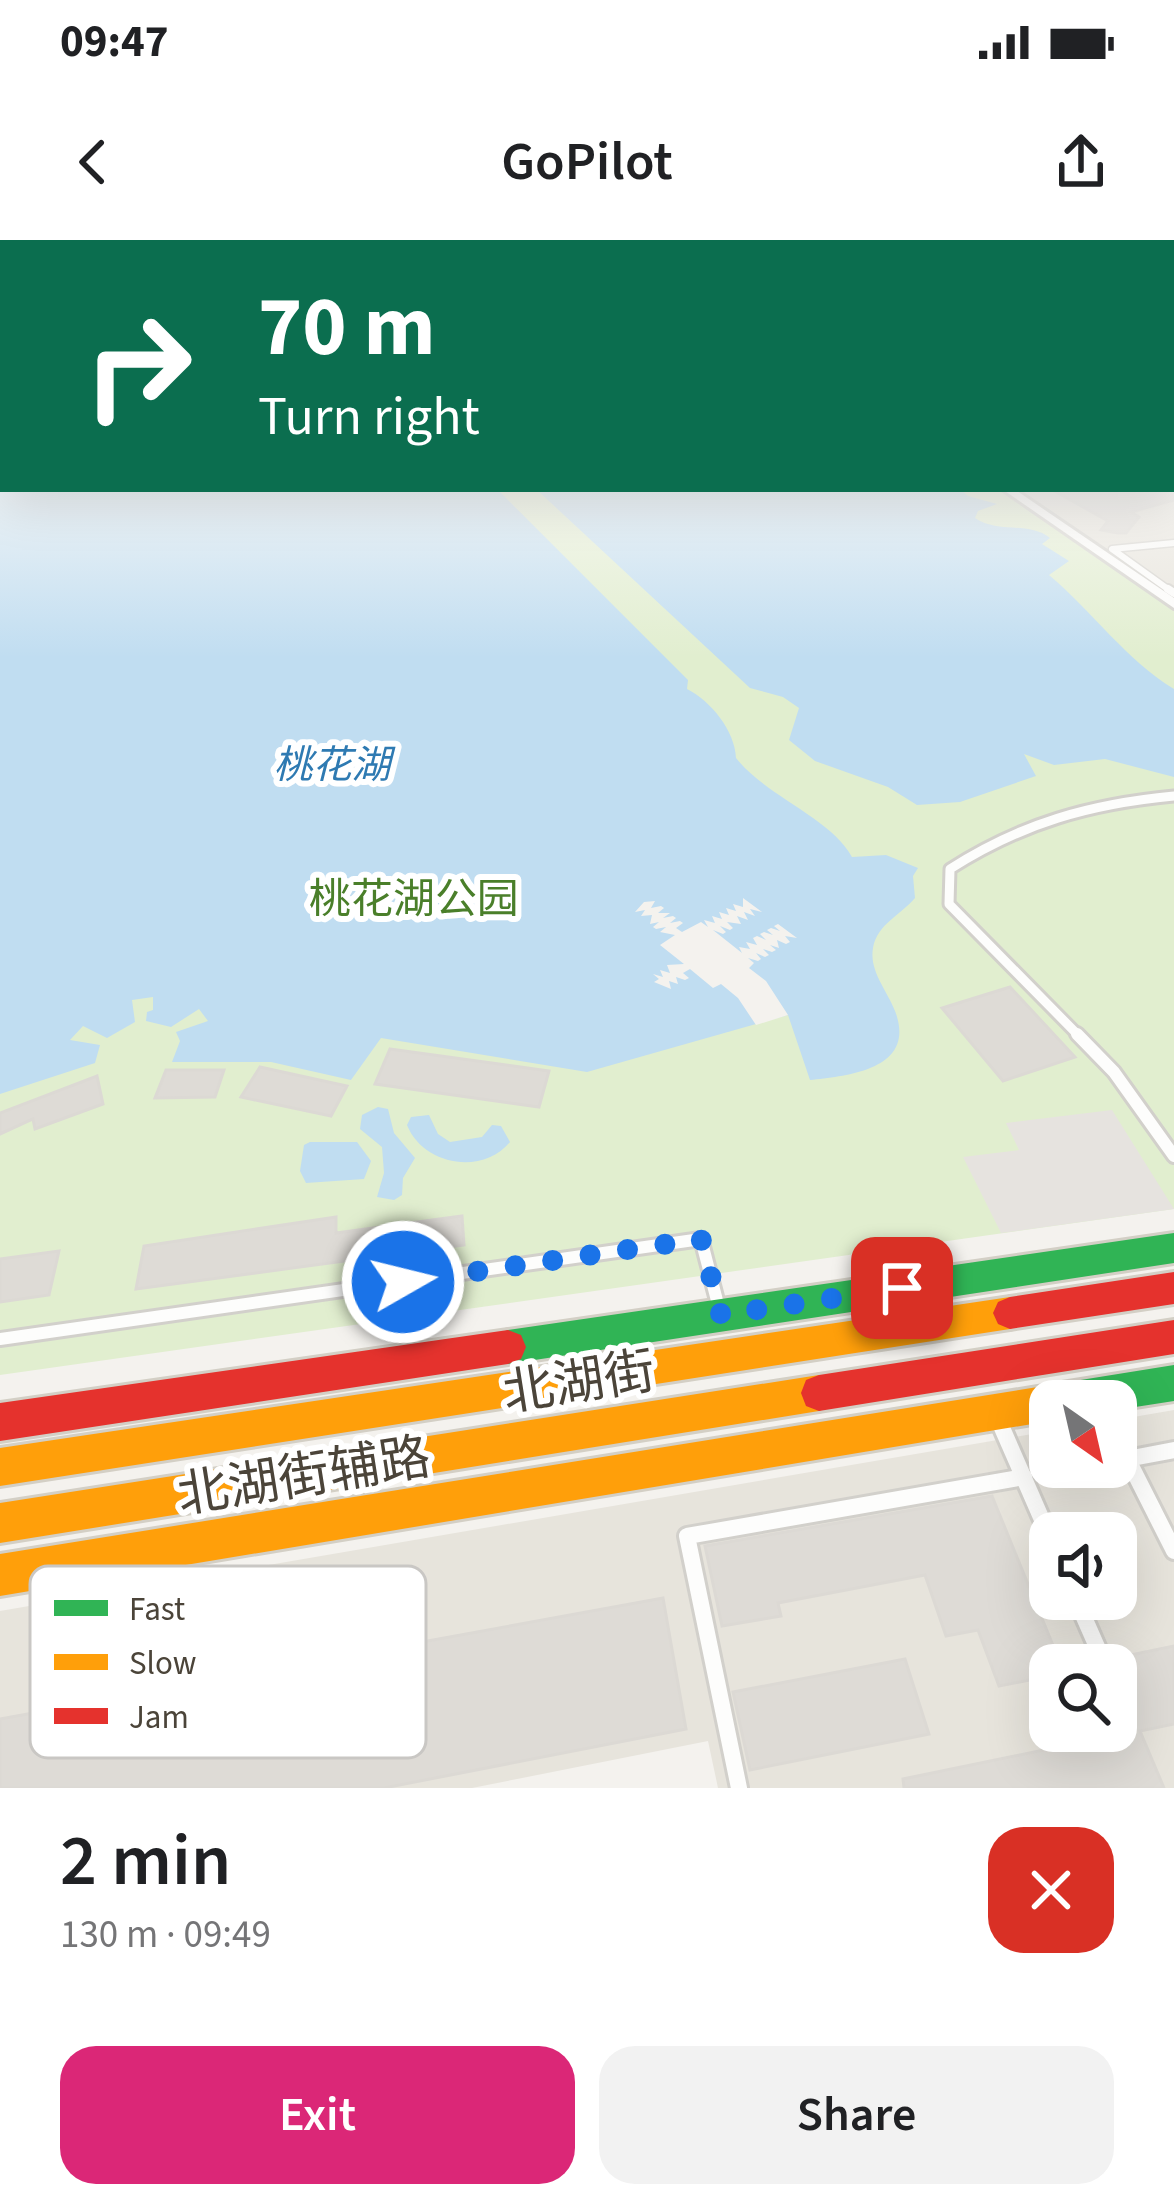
<!DOCTYPE html>
<html lang="en">
<head>
<meta charset="utf-8">
<style>
	:root { --surface:#fff; --page:#f2f2f2; --text:#202124; --muted:#757577; --accent:#db2777 }
	body { margin:0; font-family:"Source Sans 3","Noto Sans SC",sans-serif; background:var(--page); color:var(--text); height:100vh; display:flex; flex-direction:column; font-size:45px; white-space:nowrap }
	* { box-sizing:border-box; margin:0 }
	p { font-size:39px; color:var(--muted) }
	.icon { flex:none; width:66px; height:66px; fill:none; stroke:currentColor; stroke-width:2; stroke-linecap:round; stroke-linejoin:round }
	.map { position:relative; height:1548px; overflow:hidden }
	.side { display:flex; flex-direction:column; background:var(--surface); flex:1 }
	.side>* { flex:none }
	.banner { position:absolute; left:0px; top:0px; width:1176px; height:252px; box-shadow:0 12px 48px #0002; background:#0b6e4f; color:#fff; overflow:hidden }
	.needle { width:78px; rotate:146deg }
	.tools { position:absolute; left:1029px; top:1140px; display:grid; gap:24px }
	.tools a { display:grid; place-items:center; width:108px; height:108px; border-radius:24px; background:var(--surface); box-shadow:0 12px 48px #0002; font-size:60px }
	.pin { position:absolute; display:grid; place-items:center; width:102px; height:102px; color:#fff; margin:-51px; border-radius:24px; box-shadow:0 6px 18px #0006 }
	.me { position:absolute; width:132px; margin:-66px; rotate:82deg; stroke-linejoin:round; filter:drop-shadow(0 0 9px #0008) }
	.turn { display:flex; align-items:center; gap:42px; height:252px; padding:0 60px; font-size:54px }
	.turn .icon { width:156px; height:156px; stroke-width:2.5 }
	.turn b { display:block; font-size:84px; line-height:102px }
	.round { display:grid; place-items:center; flex:none; width:126px; height:126px; border-radius:36px; background:var(--page) }
	.headline { display:flex; align-items:center; justify-content:space-between; height:204px; padding:0 60px }
	h1 { font-size:72px; font-weight:600; line-height:90px }
	.primary-button { display:flex; gap:24px; margin-top:auto; padding:24px 60px }
	.primary-button a { flex:1; height:138px; border-radius:36px; background:var(--accent); color:#fff; font-size:48px; font-weight:600; line-height:138px; text-align:center }
	.primary-button a+a { background:var(--page); color:var(--text) }
	.status { display:flex; justify-content:space-between; align-items:center; height:84px; padding:0 60px; background:var(--surface); direction:ltr }
	.status svg { height:33px; fill:currentColor }
	header { display:flex; justify-content:space-between; align-items:center; height:156px; padding:0 60px; background:var(--surface); font-size:54px; font-weight:600 }
	.map>svg:first-child { display:block }
	.residential { fill:#e7e4dc; fill-rule:evenodd }
	.green { fill:#e1eecf }
	.parking { fill:#e6e3df }
	.water { fill:#c0ddf1 }
	.pier { fill:#f4f2ee }
	.building { fill:#dedbd6; stroke:#dcd9d4; stroke-width:3 }
	.lines { fill:none; stroke-linecap:round; stroke-linejoin:round }
	.lane-far4-casing { stroke:#d2d0cb; stroke-width:9 }
	.lane-far3-casing { stroke:#d2d0cb; stroke-width:12 }
	.lane-far2-casing { stroke:#d2d0cb; stroke-width:15 }
	.lane-far1-casing { stroke:#d2d0cb; stroke-width:18 }
	.lane-casing { stroke:#d2d0cb; stroke-width:22 }
	.street-casing { stroke:#d2d0cb; stroke-width:6 }
	.fast-casing { stroke:#d3cfc5; stroke-width:6 }
	.slow-casing { stroke:#d3cfc5; stroke-width:6 }
	.jam-casing { stroke:#d3cfc5; stroke-width:6 }
	.lane-far4 { stroke:#fdfdfc; stroke-width:6 }
	.lane-far3 { stroke:#fdfdfc; stroke-width:8 }
	.lane-far2 { stroke:#fdfdfc; stroke-width:9 }
	.lane-far1 { stroke:#fdfdfc; stroke-width:12 }
	.lane { stroke:#fdfdfc; stroke-width:16 }
	.street { fill:#fdfdfc; fill-rule:evenodd }
	.fast { fill:#30b455; fill-rule:evenodd }
	.slow { fill:#ff9f0a; fill-rule:evenodd }
	.jam { fill:#e5322d; fill-rule:evenodd }
	.route { stroke:#1a73e8; stroke-width:21; stroke-dasharray:0 37.8 }
	.labels { text-anchor:middle; dominant-baseline:central; stroke-width:12; stroke-linejoin:round; paint-order:stroke }
	.far-water-label { font-size:39px; font-style:italic; fill:#2e7ab2; stroke:#fff }
	.park-label { font-size:42px; fill:#4a7f2a; stroke:#fff }
	.near-street-label { font-size:51px; fill:#4b4439; stroke:#fff }
	.key { fill:#fff; stroke:#c9c7c4; stroke-width:3 }
	.key-label { font-size:33px; fill:#4b4439 }
</style>
</head>
<body>
<div class="status"><b>09:47</b><svg viewBox="0 0 49 12"><path d="M0 12V9h3v3zM5 12V6h3v6zM10 12V3h3v9zM15 12V0h3v12zM26 1h20v11H26zM47 4h2v5h-2z"/></svg></div>
<header><svg class="icon" aria-label="back" viewBox="0 0 24 24"><path d="M15 5l-7 7 7 7"/></svg>GoPilot<svg class="icon" aria-label="share" viewBox="0 0 24 24"><path d="M12 15V3M7 8l5-5 5 5M5 13v7h14v-7"/></svg></header>
<div class="map">
<svg width="1174" height="1548" viewBox="0 0 1174 1548">
	<rect width="100%" height="100%" fill="#f4f2ee"/>
	<g class="residential">
		<path d="M1174 201V357L1017 249H1173Z"/>
		<path d="M1174 1170V1548H718L708 1501 472 1548H0V1371L1050 1191V1227H1116V1180ZM1050 1293H1116V1359H1050ZM1050 1425H1116V1491H1050Z"/>
	</g>
	<path class="green" d="M0 201 3 249H1017L1174 357V969L0 1135Z"/>
	<path class="parking" d="M1112 870 1174 969 1001 993 963 917 1019 910 1006 883Z"/>
	<g class="water">
		<path d="M0 201 3 249H497L688 440 687 449C711 461 735 491 736 518 767 557 831 578 852 617L886 615 918 628 913 636 915 658C901 675 877 684 873 708 869 731 887 750 895 771 917 828 851 836 810 840L788 775 587 832 381 798 351 840 271 822H172L180 801 176 792 208 781 199 769 171 787 146 781 147 772 153 770V757L132 760 135 782 107 798 83 786 70 800 100 805 95 823 0 854Z"/>
		<path d="M536 249H960L968 256 997 264 978 271 975 278C999 294 1029 281 1050 298L1042 304 1069 321 1049 335C1093 372 1125 419 1174 449V537L1105 519 1054 525 1024 514 1036 536 960 562 917 565 888 547 815 521 789 500 799 468 783 457 750 448Z"/>
		<path d="M378 867 388 869 394 893 415 918 403 938 402 955 394 960 377 957 384 933 382 907 360 889 362 875Z"/>
		<path d="M429 875 438 894 450 902 482 897 492 885 501 886 510 902C482 936 423 925 407 885L411 877Z"/>
		<path d="M310 902H357L371 921 364 939 306 943 300 931 304 905Z"/>
	</g>
	<path class="pier" d="M743 658 762 672 750 669 755 676 744 672 748 680 737 676 741 684 727 682 733 688 730 690 720 686 726 692 723 694 713 690 742 713 739 707 750 709 746 702 757 705 753 698 757 696 766 700 760 694 764 692 773 695 767 690 771 688 780 691 774 686 778 684 797 698 785 696 790 702 786 704 777 700 779 708 770 705 776 710 772 712 763 709 769 715 765 717 756 713 761 719 758 721 748 718 754 723 749 728 766 741 788 775 756 785 738 758 721 744 713 748 690 729 683 733 689 738 685 740 676 737 678 744 669 741 671 749 654 742 659 739 653 734 663 737 660 730 670 733 667 725 684 724 660 705 675 695 660 692 666 687 656 689 653 687 659 682 650 684 652 675 641 676 645 670 635 672 644 662 655 661 651 668 661 666 664 668 658 673H670L663 678 673 676 676 678 670 683 680 681 683 683 676 688 682 692 701 682 708 687 704 680 715 683 712 676 722 679 719 672 729 675 726 668 736 671 733 664 743 667Z"/>
	<g class="building">
		<path d="M1051 249H1174V260L1131 272 1139 277 1126 293H1118L1101 290 1108 281Z"/>
		<path d="M1010 747 1075 817 1003 841 942 768Z"/>
		<path d="M390 809 549 831 539 867 375 844Z"/>
		<path d="M260 827 347 846 331 876 241 857Z"/>
		<path d="M166 830H224L215 857 155 858Z"/>
		<path d="M97 836 103 864 35 889 33 879 0 894V873Z"/>
		<path d="M462 976 464 1005 136 1049 144 1006 336 977V993Z"/>
		<path d="M59 1011 49 1055 0 1062V1019Z"/>
		<path d="M992 1256 1061 1425H1050V1436L999 1446 978 1390 946 1396 925 1335 778 1363 781 1376 722 1386 705 1306Z"/>
		<path d="M663 1358 686 1489 384 1548H0V1479Z"/>
		<path d="M1174 1406V1484L1140 1491 1164 1548H904L903 1539 1126 1493 1116 1469V1418Z"/>
		<path d="M905 1419 929 1494 750 1530 733 1452Z"/>
	</g>
	<g class="lines">
		<g class="lane-far4-casing">
			<path id="lane-far4" d="M1172 352 1112 309 1174 303"/>
		</g>
		<g class="lane-far3-casing">
			<path id="lane-far3" d="M1168 349 1174 353"/>
		</g>
		<g class="lane-far2-casing">
			<path id="lane-far2" d="M1080 797 949 664 950 629C1022 583 1090 564 1174 556"/>
		</g>
		<g class="lane-far1-casing">
			<g id="lane-far1">
				<path d="M1077 794 1114 832 1174 916"/>
				<path d="M0 1099 701 999 720 1072"/>
			</g>
		</g>
		<g class="lane-casing">
			<g id="lane">
				<path d="M999 1181 1050 1298"/>
				<path d="M1116 1196 1174 1311"/>
				<path d="M1127 1219 1174 1210"/>
				<path d="M1076 1359 1101 1416"/>
				<path d="M739 1548 687 1296 1024 1237"/>
			</g>
		</g>
		<g class="street-casing">
			<path id="street" d="M1002 249H1014L1174 358V368Z"/>
		</g>
		<g class="fast-casing">
			<g id="fast">
				<path d="M1174 993V1023L508 1124 495 1119 490 1107 495 1095 508 1090Z"/>
				<path d="M1174 1125V1161L1116 1170V1161H1050V1174L1044 1161 1049 1148 1062 1143Z"/>
			</g>
		</g>
		<g class="slow-casing">
			<g id="slow">
				<path d="M1010 1057 1022 1062 1027 1073 1022 1084 1010 1089 0 1246V1208Z"/>
				<path d="M819 1135 832 1140 837 1153 832 1166 819 1171 0 1303V1263Z"/>
				<path d="M1050 1145 1063 1150 1068 1161H1050V1181L0 1356V1314Z"/>
			</g>
		</g>
		<g class="jam-casing">
			<g id="jam">
				<path d="M1174 1032V1064L1010 1089 998 1084 993 1073 998 1062 1010 1057Z"/>
				<path d="M1174 1080V1114L819 1171 806 1166 801 1153 806 1140 819 1135Z"/>
				<path d="M508 1090 521 1095 526 1107 521 1119 508 1124 0 1201V1163Z"/>
			</g>
		</g>
		<use href="#lane-far4" class="lane-far4"/>
		<use href="#lane-far3" class="lane-far3"/>
		<use href="#lane-far2" class="lane-far2"/>
		<use href="#lane-far1" class="lane-far1"/>
		<use href="#lane" class="lane"/>
		<use href="#street" class="street"/>
		<use href="#fast" class="fast"/>
		<use href="#slow" class="slow"/>
		<use href="#jam" class="jam"/>
	</g>
	<linearGradient id="sky" x2="0" y2="1"><stop stop-color="#98c4ec"/><stop offset="0.48" stop-color="#faf9f7"/><stop offset="1" stop-color="#faf9f7" stop-opacity="0"/></linearGradient>
	<rect width="1174" height="418" fill="url(#sky)"/>
	<g class="lines">
		<path class="route" d="M403 1042 701 999 721 1075 902 1048"/>
	</g>
	<g class="labels">
		<g class="far-water-label">
			<text x="332" y="526">桃花湖</text>
		</g>
		<g class="park-label">
			<text x="414" y="660">桃花湖公园</text>
		</g>
		<g class="near-street-label">
			<text transform="translate(579 1143) rotate(-9)">北湖街</text>
			<text transform="translate(304 1237) rotate(-9)">北湖街辅路</text>
		</g>
	</g>
	<rect x="30" y="1326" width="396" height="192" rx="18" class="key"/>
	<rect x="54" y="1360" width="54" height="16" fill="#30b455"/>
	<rect x="54" y="1414" width="54" height="16" fill="#ff9f0a"/>
	<rect x="54" y="1468" width="54" height="16" fill="#e5322d"/>
	<g class="key-label">
		<text x="129" y="1380">Fast</text>
		<text x="129" y="1434">Slow</text>
		<text x="129" y="1488">Jam</text>
	</g>
</svg>
<div class="tools">
<a><svg class="needle" viewBox="-14 -14 28 28"><path d="M0-13l5 13h-10z" fill="#e53935"/><path d="M0 13l5-13h-10z" fill="#757577"/></svg></a>
<a><svg class="icon" aria-label="sound" viewBox="0 0 24 24"><path d="M4 9h4l5-4v14l-5-4H4zM17 9q2 3 0 6"/></svg></a>
<a><svg class="icon" aria-label="search" viewBox="0 0 24 24"><circle cx="10" cy="10" r="6"/><path d="M15 15l6 6"/></svg></a>
</div>
<div class="pin" style="left:902px;top:1048px;background:#d93025"><svg class="icon" aria-label="arrive" viewBox="0 0 24 24"><path d="M6 21V4h12l-3 4 3 4H6"/></svg></div>
<svg class="me" style="left:403px;top:1042px" viewBox="-20 -20 40 40"><circle r="17" fill="#1a73e8" stroke="#fff" stroke-width="3"/><path d="M0-11L8 9 0 5-8 9z" fill="#fff"/></svg>
<div class="banner">
<div class="turn"><svg class="icon" aria-label="right" viewBox="0 0 24 24"><path d="M7 20v-9h11M14 6l5 5-5 5"/></svg><div><b>70 m</b>Turn right</div></div>
</div>
</div>
<section class="side">
<div class="headline"><div><h1>2 min</h1><p>130 m · 09:49</p></div><a class="round" style="background:#d93025;color:#fff"><svg class="icon" aria-label="close" viewBox="0 0 24 24"><path d="M6 6l12 12M18 6L6 18"/></svg></a></div>
<div class="primary-button"><a>Exit</a><a>Share</a></div>
</section>
</body>
</html>
